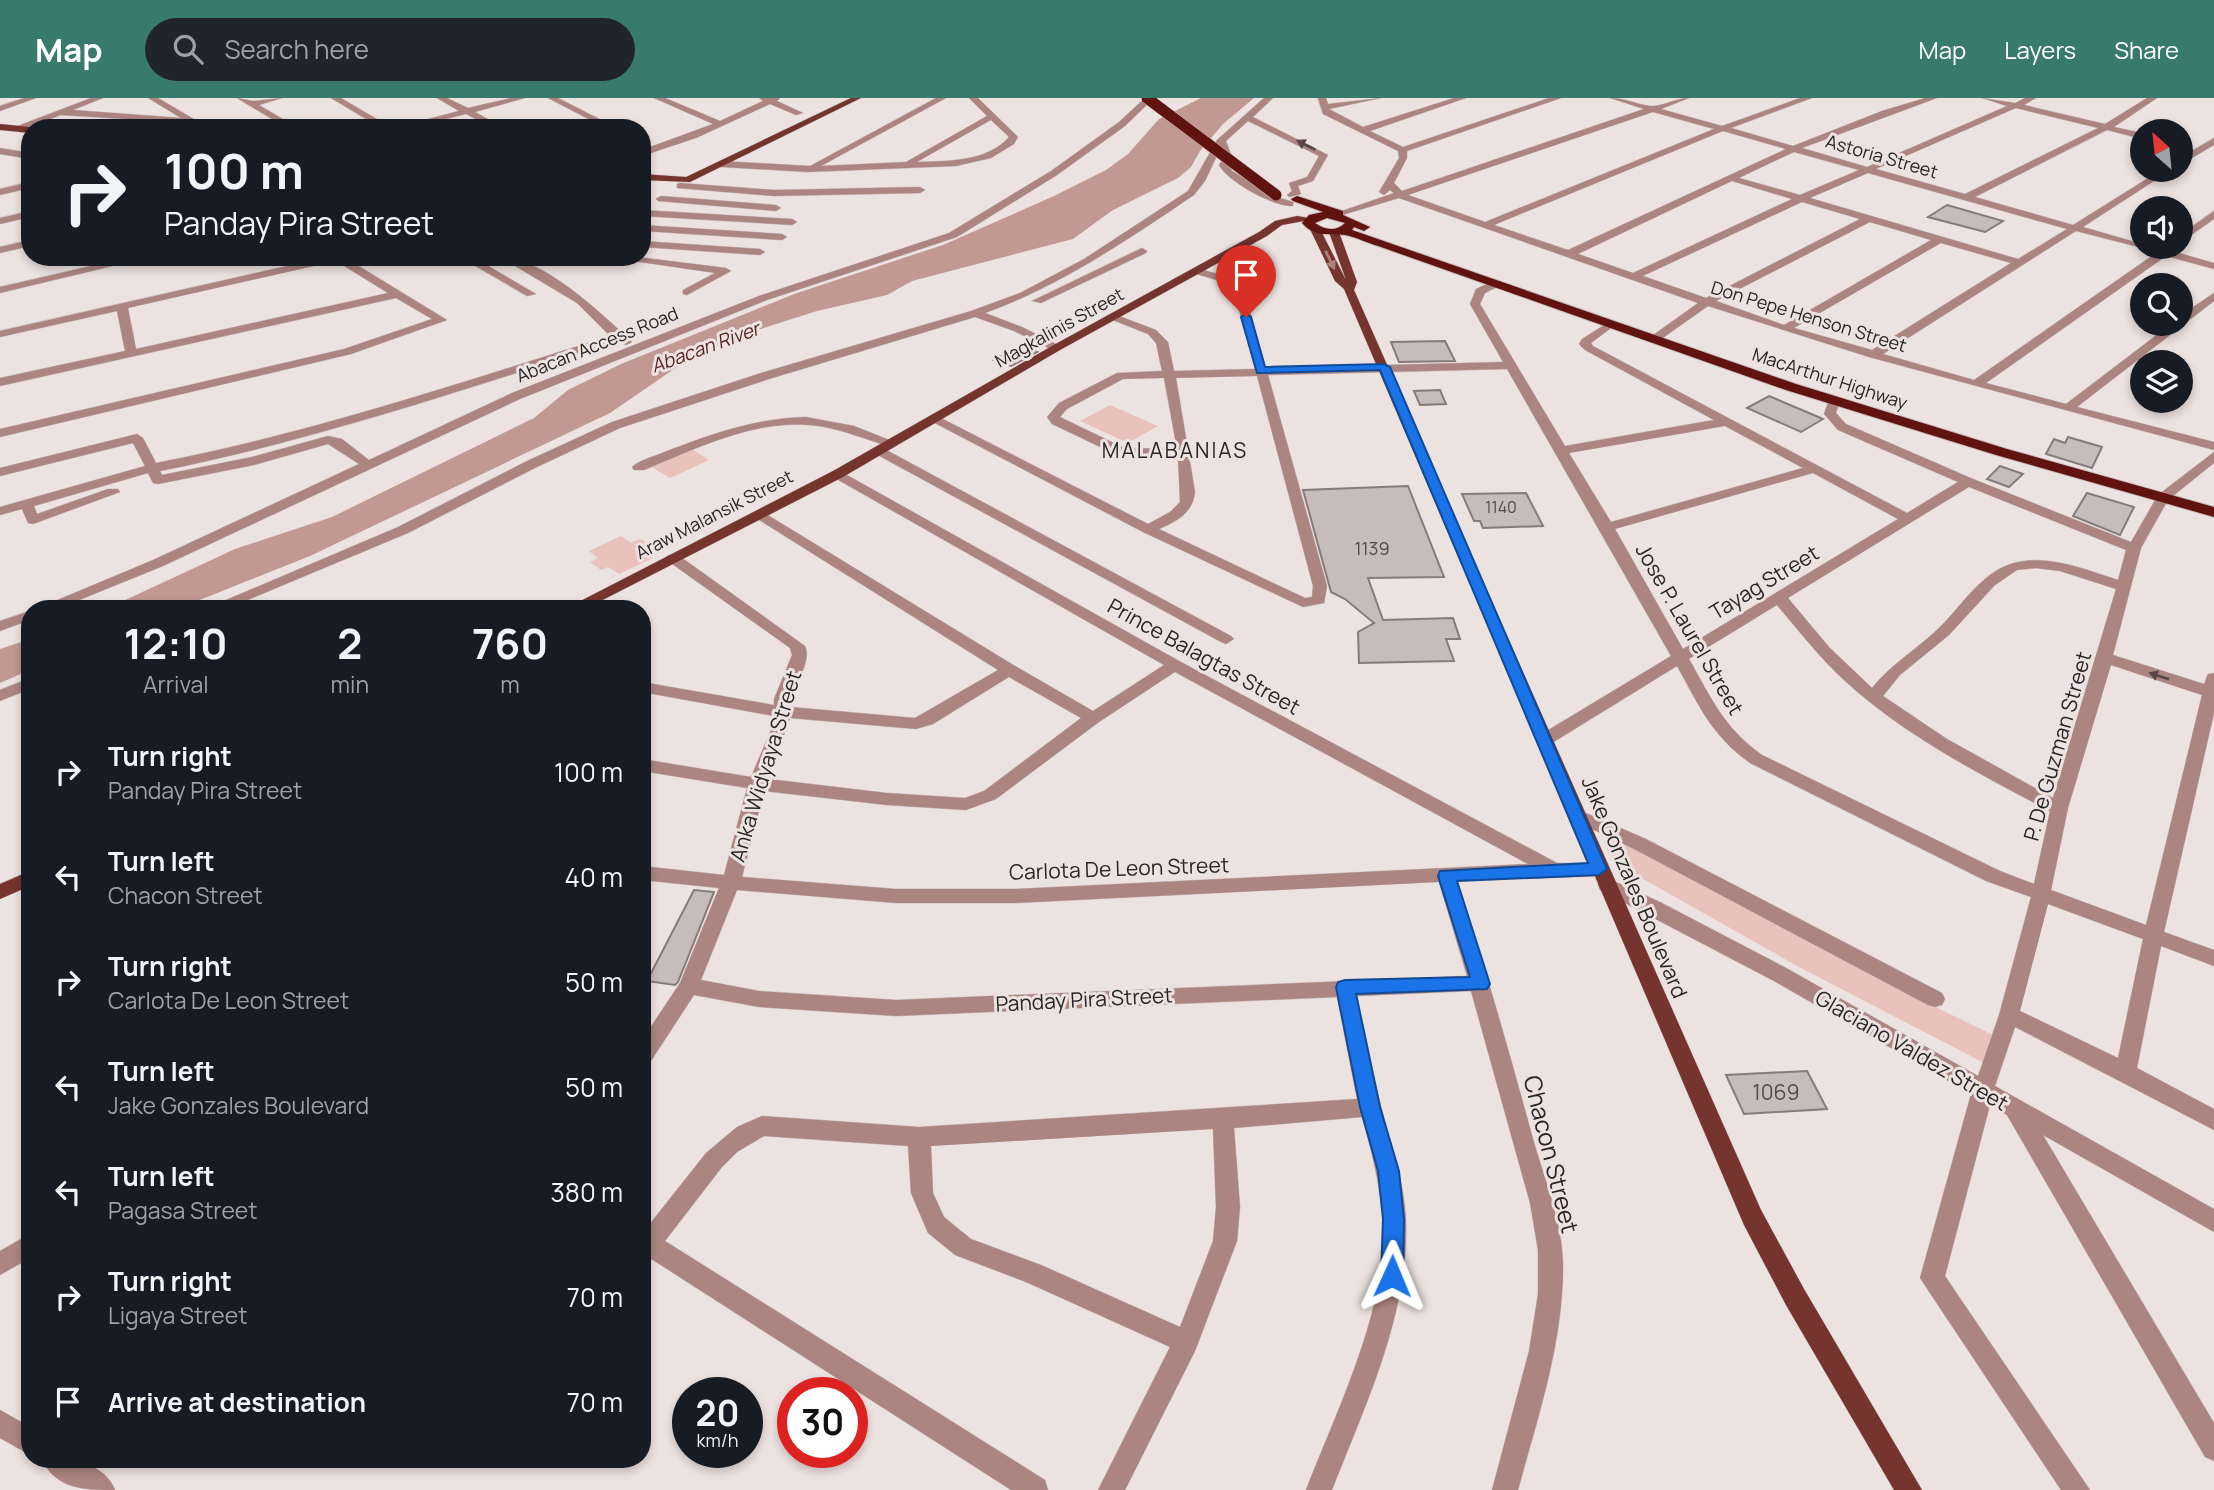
<!DOCTYPE html>
<html lang="en">
<head>
<meta charset="utf-8">
<style>
	:root { --surface:#171b24; --page:#20242c; --text:#f1f3f6; --muted:#9ea1a6; --accent:#387a6b }
	body { margin:0; font-family:Manrope,sans-serif; background:var(--page); color:var(--text); height:100vh; display:flex; flex-direction:column; font-size:26px; white-space:nowrap }
	* { box-sizing:border-box; margin:0 }
	p { font-size:23px; color:var(--muted) }
	.icon { flex:none; width:38px; height:38px; fill:none; stroke:currentColor; stroke-width:2; stroke-linecap:round; stroke-linejoin:round }
	.map { position:relative; flex:1; overflow:hidden }
	.panel { position:absolute; left:21px; top:502px; width:630px; height:868px; display:flex; flex-direction:column; background:var(--surface); border-radius:28px; box-shadow:0 4px 10px #0003 }
	.panel>* { flex:none }
	.top-card { position:absolute; left:21px; top:21px; width:630px; height:147px; border-radius:28px; box-shadow:0 4px 10px #0003; background:#171b24; color:var(--text); overflow:hidden }
	.needle { width:46px; rotate:333deg }
	.tools { position:absolute; left:2130px; top:21px; display:grid; gap:14px }
	.tools a { display:grid; place-items:center; width:63px; height:63px; border-radius:50%; background:var(--surface); box-shadow:0 4px 10px #0003; font-size:35px }
	.speed { position:absolute; left:672px; top:1279px; display:flex; gap:14px; font-size:35px; font-weight:700; text-align:center }
	.speed>* { display:grid; place-content:center; width:91px; height:91px; border-radius:50%; background:var(--surface); box-shadow:0 4px 10px #0003; line-height:1 }
	.speed small { font-size:18px; font-weight:400 }
	.speed .limit { border:10px solid #d22; background:#fff; color:#111 }
	.pin { position:absolute; display:grid; place-items:center; width:60px; height:60px; color:#fff; margin:-72px -30px; border-radius:50% 50% 50% 0; rotate:-45deg; box-shadow:0 0 7px #0007 }
	.pin .icon { rotate:45deg }
	.me { position:absolute; width:77px; margin:-38px; rotate:1deg; stroke-linejoin:round; filter:drop-shadow(0 0 5px #0008) }
	.turn { display:flex; align-items:center; gap:24px; height:147px; padding:0 28px; font-size:32px }
	.turn .icon { width:91px; height:91px; stroke-width:2.5 }
	.turn b { display:block; font-size:49px; line-height:60px }
	.eta { display:flex; justify-content:space-evenly; align-items:center; height:119px; text-align:center }
	.eta b { font-size:42px; font-weight:700; line-height:49px }
	ul { padding:0; list-style:none }
	li { display:flex; align-items:center; gap:21px; height:105px; padding:0 28px }
	li div { flex:1 }
	li b { display:block; font-size:26px }
	li em { font-style:normal }
	header { display:flex; align-items:center; gap:42px; box-sizing:border-box; height:98px; padding:0 35px; background:var(--accent); color:#fff }
	header strong { font-size:33px }
	nav { display:flex; gap:38px; margin-inline-start:auto; font-size:24px }
	.search { width:490px; height:63px; background:var(--page); display:flex; align-items:center; gap:18px; box-sizing:border-box; padding:0 24px; border-radius:38px; color:var(--muted); font-size:26px }
	.map>svg:first-child { display:block }
	.green { fill:#e9c2bc }
	.water { fill:#c19892 }
	.building { fill:#c6bcba; stroke:#857c7a; stroke-width:2 }
	.lines { fill:none; stroke-linecap:round; stroke-linejoin:round }
	.minor-casing { stroke:#c9c0be; stroke-width:1 }
	.major-casing { stroke:#c9c0be; stroke-width:1 }
	.highway-casing { stroke:#c9c0be; stroke-width:2 }
	.minor { fill:#ad8580; fill-rule:evenodd }
	.major { fill:#76342f; fill-rule:evenodd }
	.highway { fill:#611311; fill-rule:evenodd }
	.highway-bridge-casing { stroke:#c9c0be; stroke-width:12; stroke-linecap:butt }
	.highway-bridge { stroke:#611311; stroke-width:11 }
	.oneway { fill:#574745 }
	.oneway2 { fill:#ab827f }
	.route { fill:#1a73e8; stroke:#114b97; stroke-width:2 }
	.labels { text-anchor:middle; dominant-baseline:central; stroke-width:6; stroke-linejoin:round; paint-order:stroke }
	.far-number-label { font-size:16px; fill:#504c4a }
	.far-street-label { font-size:18px; fill:#292625; stroke:#ece2e0 }
	.number-label { font-size:18px; fill:#504c4a }
	.far-water-label { font-size:19px; font-style:italic; fill:#59231f; stroke:#ece2e0 }
	.far-quarter-label { font-size:21px; letter-spacing:2px; fill:#292625; stroke:#ece2e0 }
	.street-label { font-size:21px; fill:#292625; stroke:#ece2e0 }
	.near-number-label { font-size:21px; fill:#504c4a }
	.near-street-label { font-size:24px; fill:#292625; stroke:#ece2e0 }
</style>
</head>
<body>
<header>
<strong>Map</strong>
<div class="search"><svg class="icon" aria-label="search" viewBox="0 0 24 24"><circle cx="10" cy="10" r="6"/><path d="M15 15l6 6"/></svg>Search here</div>
<nav><a>Map</a><a>Layers</a><a>Share</a></nav>
</header>
<div class="map">
<svg width="2214" height="1392" viewBox="0 0 2214 1392">
	<rect width="100%" height="100%" fill="#ece2e0"/>
	<g class="green">
		<path d="M1110 307 1158 328 1128 345 1080 323Z"/>
		<path d="M692 351 709 362 670 380 652 369Z"/>
		<path d="M621 438 631 445 640 441 649 446 640 451 653 460 619 476 608 469 601 472 590 464 598 460 589 453Z"/>
		<path d="M1616 742 1639 750 1913 898 1995 938 1988 967 1799 869 1615 765 1604 746Z"/>
	</g>
	<g class="water">
		<path d="M1201 0H1254L1223 26 1200 53 1191 69 1178 80 1113 112 1073 141 912 183 887 197 817 213 748 235 693 258 610 315 310 458 177 511H106L235 451 332 419 534 320 568 292 621 266 797 195 943 147 1054 98 1106 72 1128 56 1159 21Z"/>
		<path d="M30 541V572L0 585V551Z"/>
	</g>
	<g class="building">
		<path d="M1947 107 2003 123 1985 134 1928 119Z"/>
		<path d="M1445 243 1455 263 1399 264 1391 244Z"/>
		<path d="M1019 248 1037 254 1011 268 994 262Z"/>
		<path d="M1440 292 1446 306 1420 307 1414 293Z"/>
		<path d="M1769 298 1823 321 1801 334 1747 310Z"/>
		<path d="M2068 339 2102 349 2092 370 2046 356 2054 341 2065 345Z"/>
		<path d="M2000 368 2023 376 2009 389 1987 381Z"/>
		<path d="M1408 388 1444 479 1368 480 1383 522 1453 520 1460 541H1446L1454 563 1359 565 1358 534 1374 525 1345 501 1331 494 1303 392Z"/>
		<path d="M1526 395 1543 428 1483 430 1480 423H1474L1462 396Z"/>
		<path d="M2087 395 2134 409 2120 437 2073 418Z"/>
		<path d="M694 792 714 794 678 884 675 887 647 883Z"/>
		<path d="M1807 973 1827 1011 1744 1016 1726 977Z"/>
	</g>
	<g class="lines">
		<g class="minor-casing">
			<g id="minor">
				<path d="M24 0H36L0 13V8Z"/>
				<path d="M91 0H103L73 12 181 20 148 0H158L209 30H198L191 25 61 17 17 33 10 31Z"/>
				<path d="M237 0 253 3 282 0 259 7 298 30H287Z"/>
				<path d="M331 0H341L392 30H381Z"/>
				<path d="M437 0H447L468 10 511 0H525L475 14 504 30H493L466 16 409 30H394L459 13Z"/>
				<path d="M548 0H558L617 30H606Z"/>
				<path d="M654 0H665L720 23 763 3 759 0H780L777 3 803 15 796 17 770 6 696 40 642 58V52L713 26Z"/>
				<path d="M936 0H946L821 68 906 64 987 18 969 0H978L1018 39 1014 46 991 60 956 68 808 74 721 69 717 66 721 63 810 68ZM991 22 1009 39C987 64 948 63 917 64Z"/>
				<path d="M1145 0H1154L1125 28 1057 77 957 139 767 202 520 301 163 468 57 511H36L153 462 359 366 328 346 254 367 158 386 153 385 148 375 34 408 37 416 108 391H118L120 394 33 426 28 425 22 411 0 417V409L145 368 133 345 0 378V370L137 336 143 340 156 365C311 335 460 285 610 238L577 205 500 159C543 159 602 216 632 244L626 247 617 243C465 291 316 342 160 373L162 377 252 359 328 338 342 341 369 362 512 295 759 198 949 135 1051 73 1119 24Z"/>
				<path d="M1264 0H1273L1253 19 1328 57 1313 83 1298 88 1301 96 1289 99 1287 97 1292 93 1289 85 1307 79 1319 58 1248 23 1226 43 1232 59 1229 67 1232 73 1274 98 1293 104V108C1274 109 1228 84 1219 67L1224 59 1221 49 1205 83 1194 97C1127 142 1062 187 985 215L1022 229 1060 248V252H1052L1014 233 975 219 769 281 620 330 537 369 408 435 226 511H205L398 429 527 363 612 324 761 275 971 213 1020 195 1084 161 1188 93 1217 42Z"/>
				<path d="M1318 0H1326L1328 6 1381 0 1329 11 1363 29 1454 0H1466L1370 33 1403 49 1549 0H1561L1407 53V60L1394 85 1402 93 1644 11 1610 0C1624 0 1636 6 1650 8 1662 9 1676 0 1689 0L1661 11 1722 28 1800 0H1812L1731 30 1793 48 1882 13 1925 0H1937L1802 50 1867 69 2007 8 1982 0 2015 5 2025 0H2036L2024 7 2105 26 2147 0H2157L2114 29 2142 35V41L2107 32 1975 99 2073 127 2161 72H2171L2083 129 2142 146V149H2147L2146 151 2076 133 1883 256 1974 282 2156 155 2152 154V150L2177 149 2172 153 2214 165V171L2166 158 1986 285 2066 306 2171 226H2180V218L2214 195V203L2077 309 2214 344V352L1869 259 1708 208 1657 244H1649V240L1698 205 1399 100 1339 118V114L1394 95 1390 92 1384 97 1379 94 1399 60 1398 53 1323 16ZM2016 10 2098 30 1965 96 1876 71ZM1653 14 1714 31 1485 124 1408 97ZM1723 33 1786 51 1568 152 1494 127ZM1794 54 1859 72 1800 97 1739 80ZM1868 75 2067 131 2018 161 1810 100ZM1732 83 1792 101 1633 175 1578 156ZM1802 104 1860 121 1706 200 1643 178ZM1870 124 1931 142 1784 227 1716 203ZM1941 145 2011 165 1872 252 1794 230Z"/>
				<path d="M2214 40V47L2180 67V60Z"/>
				<path d="M0 50 30 55V61L0 56Z"/>
				<path d="M30 84V90L0 97V91Z"/>
				<path d="M680 85 774 92 920 89 925 92 920 95 774 98 677 90V86Z"/>
				<path d="M661 98 776 107 781 110 776 113 658 103 656 101Z"/>
				<path d="M642 112 792 121 797 124 792 127 642 118Z"/>
				<path d="M30 113V119L0 126V120Z"/>
				<path d="M2214 113V121L2180 145V137Z"/>
				<path d="M642 127 782 136 787 139 782 142 642 133Z"/>
				<path d="M30 142V148L0 155V149Z"/>
				<path d="M642 143 760 151 765 154 760 157 642 149Z"/>
				<path d="M1142 150 1147 153 1146 155 1041 205 1032 203Z"/>
				<path d="M130 159H150L0 195V189Z"/>
				<path d="M327 159H344L447 222 351 256 0 339V331L344 251 432 221 396 200 0 288V280L125 253 117 213 0 239V233ZM336 163 388 195 136 251 128 210Z"/>
				<path d="M460 159H473L536 196 527 198Z"/>
				<path d="M606 159H638L726 170 731 173 687 197 683 196V192L715 175Z"/>
				<path d="M1197 170 1231 180 1244 192 1266 270 1503 264 1470 206 1476 191 1493 183H1501V187L1485 195 1480 206 1565 348 1714 322 1585 252 1579 246 1582 241 1609 224 1615 227 1591 245 1593 248 1907 415 1958 384 1838 332 1824 316 1830 299 1840 302 1836 315 1846 326 1973 381 2131 444 2158 397 2214 354V365L2168 402 2141 450 2113 557 2204 586 2208 576 2214 575V615L2164 834 2214 852V868L2161 848 2137 970 2214 1011V1032L2015 929 1995 988 2214 1111V1134L2043 1037 2214 1325V1363L2205 1359 2007 1017 1990 1007 1945 1178 2090 1392H2061L1920 1180 1971 996 1774 883 1600 792 1598 787 1600 782 1607 780 1660 804 1788 871 1978 978 1999 917 2031 799 1986 783 1750 665C1711 637 1700 609 1677 568L1552 645H1540L1538 641 1540 637 1671 558 1507 271 1268 277 1327 488 1324 505 1303 509 1143 434 927 321 933 317 937 318 1148 426 1170 414 1180 404 1178 359 1117 357 1052 326 1047 319 1059 305 1117 275 1162 273 1156 245 1148 236 1110 221V217L1114 216 1156 232 1168 244 1174 273 1255 271 1234 193 1223 184 1193 175 1192 173ZM1257 278 1313 488 1312 499 1305 500 1159 431C1177 423 1193 415 1195 394L1176 280ZM1164 280 1177 351 1124 350 1060 319 1067 311 1123 281ZM1725 328 1803 370 1611 424 1569 355ZM1813 375 1898 421 1683 551 1615 431ZM1969 389 2126 452 2118 482C2075 468 2024 446 1985 481 1968 495 1956 513 1941 528 1919 550 1892 565 1872 590L1829 549 1788 500ZM2036 470 2060 473 2116 491 2053 700 1947 641 1883 598 1900 577 1949 537 1995 487 2017 472ZM1777 507C1799 533 1820 560 1845 583 1904 637 1979 676 2050 713L2034 786 2000 773 1762 657C1723 629 1712 601 1689 561ZM2111 567 2202 597 2146 827 2051 792 2068 710ZM2048 806 2143 841 2118 960 2020 913Z"/>
				<path d="M806 319 854 328 897 345 891 349C867 342 844 332 819 328 758 319 698 350 644 372H634L632 369C641 361 656 358 667 353 712 336 757 320 806 319Z"/>
				<path d="M879 348 1231 538 1234 541 1226 546 1221 544 874 355 873 352Z"/>
				<path d="M838 372 1181 564 1557 765 1606 766 1608 771 1606 776 1599 778 1457 783C1485 869 1509 953 1533 1041 1545 1083 1563 1125 1563 1169 1563 1245 1538 1319 1518 1392H1492L1529 1253 1538 1196V1152L1530 1105 1471 893 1357 898C1365 935 1372 972 1381 1008 1390 1046 1404 1081 1406 1122 1409 1216 1366 1305 1332 1392H1306C1332 1325 1368 1250 1380 1178 1389 1124 1377 1071 1362 1019L1234 1030 1240 1109 1237 1143 1195 1253 1125 1392H1098L1170 1249 1026 1184 955 1157 928 1135 911 1095 908 1048 764 1038 737 1054 722 1069 665 1143 1045 1382 1048 1392H1011L642 1155V1131L645 1132 706 1055 737 1029 762 1018 919 1029 1357 1001 1337 899 896 918 759 909 694 897 649 966 642 969V942L680 885 719 790 642 782V768L724 777 747 690 642 673V661L751 679 774 625V618L642 594V584L774 607V601L792 557 790 550 668 463V457H678L805 548C813 566 790 589 790 609L915 620 998 572 756 420V414L761 413 1015 568 1093 613 1164 567 833 379V373ZM1175 574 1528 766 1016 791H896L742 779 764 693 887 707 966 712 996 701 1099 624ZM1009 579 1081 620 984 693 965 700 887 695 768 681 790 620 916 631 933 626ZM1439 784 1467 878 896 902 759 893 701 882 737 792 896 805H1016ZM1213 1031 1216 1109 1213 1143 1180 1229 1041 1167 971 1141 944 1119 933 1095 931 1048Z"/>
				<path d="M30 513V522L0 533V523Z"/>
				<path d="M30 580V591L0 603V592Z"/>
				<path d="M1579 712 1646 741 1942 895 1945 901 1942 907 1935 909 1928 907 1634 751 1573 722 1570 718 1573 714Z"/>
				<path d="M30 1136V1160L0 1177V1153Z"/>
				<path d="M0 1312 30 1329V1357L0 1340Z"/>
				<path d="M43 1362C69 1360 104 1364 115 1392 88 1392 55 1392 43 1362Z"/>
			</g>
		</g>
		<g class="major-casing">
			<g id="major">
				<path d="M851 0H861L690 84 642 82V76L686 79Z"/>
				<path d="M0 26 30 29 31 30 30 35 0 32Z"/>
				<path d="M1297 118 1315 121 1282 127 1267 138 1060 252 843 379 585 511H565L833 373 1052 248 1259 134 1275 123Z"/>
				<path d="M1315 128 1320 131 1346 182 1329 134 1334 131 1339 134 1357 184 1354 192 1761 1112 1804 1191 1922 1392H1894L1786 1207 1744 1127 1344 191 1335 183 1310 131Z"/>
				<path d="M30 773V788L0 801V786Z"/>
			</g>
		</g>
		<g class="highway-casing">
			<path id="highway" d="M1297 98 1343 113V117L1370 129 1364 133 1354 129 1352 132 1796 286 2007 351 2214 409V419L1996 357 1786 292 1378 148C1367 145 1356 139 1345 137 1328 135 1315 140 1302 125L1309 117 1323 114 1293 103 1291 101ZM1327 120 1345 125C1336 134 1325 132 1315 125Z"/>
		</g>
		<use href="#minor" class="minor"/>
		<use href="#major" class="major"/>
		<use href="#highway" class="highway"/>
		<g class="highway-bridge-casing">
			<path id="highway-bridge" d="M1147 0 1276 97"/>
		</g>
		<use href="#highway-bridge" class="highway-bridge"/>
	</g>
	<defs><path id="oneway-solid" d="M-6-.8H1V-3.2L6.5 0L1 3.2V.8H-6Z" transform="scale(1.75)"/></defs>
	<g class="oneway">
		<use href="#oneway-solid" transform="translate(1306 47) rotate(-153)"/>
		<use href="#oneway-solid" transform="translate(2159 578) rotate(-162)"/>
	</g>
	<use class="oneway2" href="#oneway-solid" transform="translate(1330 162) rotate(64)"/>
	<path class="route" d="M1246 216 1251 219 1265 269 1384 266 1390 269 1607 771 1599 777 1457 783 1490 886 1487 891 1356 896 1380 1009 1399 1073 1404 1121 1403 1178 1400 1185 1392 1188 1385 1185 1381 1178 1383 1121 1378 1073 1360 1009 1336 889 1338 884 1345 882 1470 879 1438 778 1440 773 1588 765 1380 272 1257 275 1241 219Z"/>
	<g class="labels">
		<g class="far-number-label">
			<text x="1501" y="409">1140</text>
		</g>
		<g class="far-street-label">
			<text transform="translate(1882 58) rotate(16)">Astoria Street</text>
			<text transform="translate(1809 218) rotate(17)">Don Pepe Henson Street</text>
			<text transform="translate(1059 229) rotate(-29)">Magkalinis Street</text>
			<text transform="translate(597 246) rotate(-22)">Abacan Access Road</text>
			<text transform="translate(1830 280) rotate(18)">MacArthur Highway</text>
			<text transform="translate(714 416) rotate(-27)">Araw Malansik Street</text>
		</g>
		<g class="number-label">
			<text x="1372" y="450">1139</text>
		</g>
		<g class="far-water-label">
			<text transform="translate(705 249) rotate(-20)">Abacan River</text>
		</g>
		<g class="far-quarter-label">
			<text x="1175" y="352">MALABANIAS</text>
		</g>
		<g class="street-label">
			<text transform="translate(1764 484) rotate(-31)">Tayag Street</text>
			<text transform="translate(1690 531) rotate(60)">Jose P. Laurel Street</text>
			<text transform="translate(1204 558) rotate(29)">Prince Balagtas Street</text>
			<text transform="translate(2057 648) rotate(-74)">P. De Guzman Street</text>
			<text transform="translate(765 668) rotate(-73)">Anka Widyaya Street</text>
			<text transform="translate(1119 770) rotate(-2)">Carlota De Leon Street</text>
			<text transform="translate(1635 789) rotate(67)">Jake Gonzales Boulevard</text>
			<text transform="translate(1084 901) rotate(-3)">Panday Pira Street</text>
			<text transform="translate(1912 952) rotate(30)">Glaciano Valdez Street</text>
		</g>
		<g class="near-number-label">
			<text x="1776" y="994">1069</text>
		</g>
		<g class="near-street-label">
			<text transform="translate(1552 1056) rotate(76)">Chacon Street</text>
		</g>
	</g>
</svg>
<div class="tools">
<a><svg class="needle" viewBox="-14 -14 28 28"><path d="M0-13l5 13h-10z" fill="#e53935"/><path d="M0 13l5-13h-10z" fill="#9ea1a6"/></svg></a>
<a><svg class="icon" aria-label="sound" viewBox="0 0 24 24"><path d="M4 9h4l5-4v14l-5-4H4zM17 9q2 3 0 6"/></svg></a>
<a><svg class="icon" aria-label="search" viewBox="0 0 24 24"><circle cx="10" cy="10" r="6"/><path d="M15 15l6 6"/></svg></a>
<a><svg class="icon" aria-label="layers" viewBox="0 0 24 24"><path d="M12 4l9 5-9 5-9-5zM3 14l9 5 9-5"/></svg></a>
</div>
<div class="speed"><div>20<small>km/h</small></div><div class="limit">30</div></div>
<div class="pin" style="left:1246px;top:219px;background:#d93025"><svg class="icon" aria-label="arrive" viewBox="0 0 24 24"><path d="M6 21V4h12l-3 4 3 4H6"/></svg></div>
<svg class="me" style="left:1392px;top:1178px" viewBox="-20 -20 40 40"><path d="M0-17L14 15 0 8-14 15z" fill="#1a73e8" stroke="#fff" stroke-width="4"/></svg>
<div class="top-card">
<div class="turn"><svg class="icon" aria-label="right" viewBox="0 0 24 24"><path d="M7 20v-9h11M14 6l5 5-5 5"/></svg><div><b>100 m</b>Panday Pira Street</div></div>
</div>
<section class="panel">
<div class="eta">
<div><b>12:10</b><p>Arrival</p></div>
<div><b>2</b><p>min</p></div>
<div><b>760</b><p>m</p></div>
</div>
<ul>
<li><svg class="icon" aria-label="right" viewBox="0 0 24 24"><path d="M7 20v-9h11M14 6l5 5-5 5"/></svg><div><b>Turn right</b><p>Panday Pira Street</p></div><em>100 m</em></li>
<li><svg class="icon" aria-label="left" viewBox="0 0 24 24"><path d="M17 20v-9H6M10 6l-5 5 5 5"/></svg><div><b>Turn left</b><p>Chacon Street</p></div><em>40 m</em></li>
<li><svg class="icon" aria-label="right" viewBox="0 0 24 24"><path d="M7 20v-9h11M14 6l5 5-5 5"/></svg><div><b>Turn right</b><p>Carlota De Leon Street</p></div><em>50 m</em></li>
<li><svg class="icon" aria-label="left" viewBox="0 0 24 24"><path d="M17 20v-9H6M10 6l-5 5 5 5"/></svg><div><b>Turn left</b><p>Jake Gonzales Boulevard</p></div><em>50 m</em></li>
<li><svg class="icon" aria-label="left" viewBox="0 0 24 24"><path d="M17 20v-9H6M10 6l-5 5 5 5"/></svg><div><b>Turn left</b><p>Pagasa Street</p></div><em>380 m</em></li>
<li><svg class="icon" aria-label="right" viewBox="0 0 24 24"><path d="M7 20v-9h11M14 6l5 5-5 5"/></svg><div><b>Turn right</b><p>Ligaya Street</p></div><em>70 m</em></li>
<li><svg class="icon" aria-label="arrive" viewBox="0 0 24 24"><path d="M6 21V4h12l-3 4 3 4H6"/></svg><div><b>Arrive at destination</b></div><em>70 m</em></li>
</ul>
</section>
</div>
</body>
</html>
